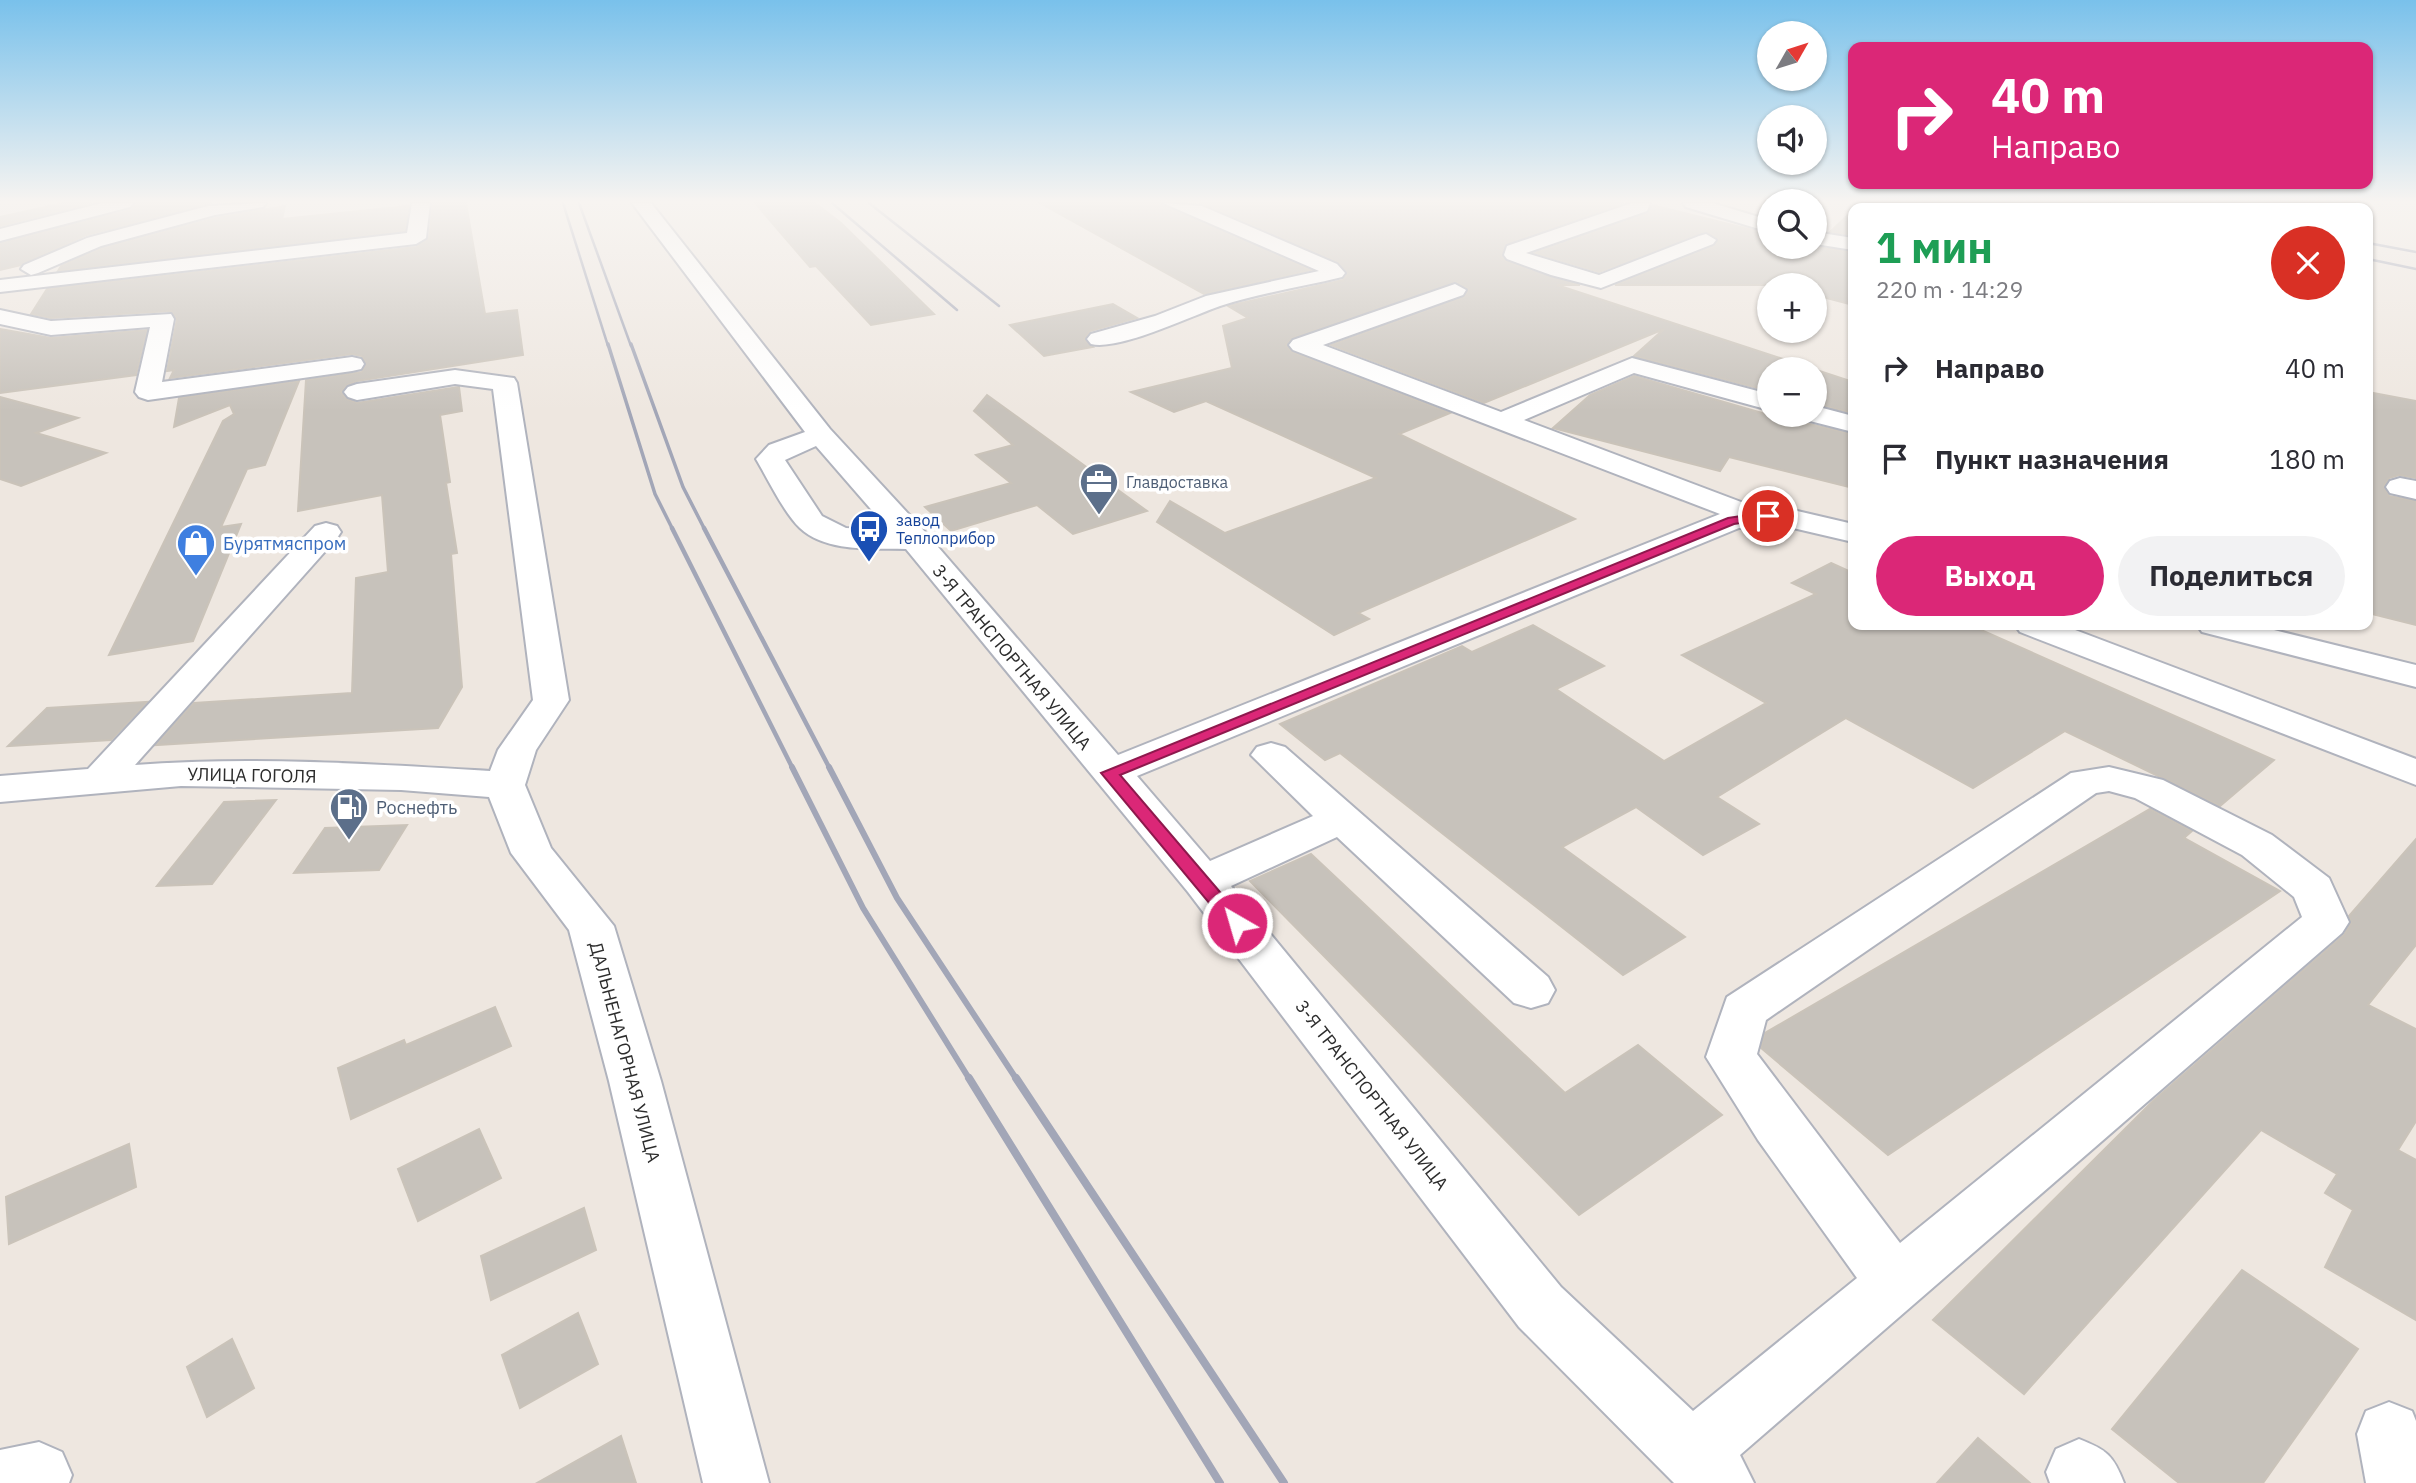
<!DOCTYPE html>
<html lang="ru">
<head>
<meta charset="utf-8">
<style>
	:root { --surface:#fff; --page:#f2f2f3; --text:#2b2b33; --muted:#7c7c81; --accent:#db2777 }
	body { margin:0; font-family:"IBM Plex Sans",sans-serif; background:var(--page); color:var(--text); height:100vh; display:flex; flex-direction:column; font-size:26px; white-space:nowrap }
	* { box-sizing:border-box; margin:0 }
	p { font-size:23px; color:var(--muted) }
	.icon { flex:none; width:38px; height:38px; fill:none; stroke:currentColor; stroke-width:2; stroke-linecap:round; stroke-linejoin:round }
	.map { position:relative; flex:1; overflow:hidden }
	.side { position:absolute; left:1848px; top:203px; width:525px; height:427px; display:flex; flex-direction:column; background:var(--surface); border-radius:14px; box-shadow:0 2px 5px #0004 }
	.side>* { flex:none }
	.banner { position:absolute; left:1848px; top:42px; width:525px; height:147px; border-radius:14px; box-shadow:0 2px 5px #0004; background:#db2777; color:#fff; overflow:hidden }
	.needle { width:46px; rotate:51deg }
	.buttons { position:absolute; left:1757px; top:21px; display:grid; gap:14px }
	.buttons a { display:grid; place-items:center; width:70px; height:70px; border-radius:50%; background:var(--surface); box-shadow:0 2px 5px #0004; font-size:35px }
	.pin { position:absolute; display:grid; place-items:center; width:60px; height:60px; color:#fff; margin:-30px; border:4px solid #fff; border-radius:50%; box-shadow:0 2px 7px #0007 }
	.me { position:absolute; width:77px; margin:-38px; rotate:322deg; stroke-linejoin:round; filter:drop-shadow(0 0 5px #0008) }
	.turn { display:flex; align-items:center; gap:24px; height:147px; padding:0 28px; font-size:32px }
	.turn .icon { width:91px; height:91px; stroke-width:2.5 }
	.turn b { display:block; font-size:49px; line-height:60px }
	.round { display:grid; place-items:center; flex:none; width:74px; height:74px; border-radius:37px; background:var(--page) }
	.head { display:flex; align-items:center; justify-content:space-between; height:119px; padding:0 28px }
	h1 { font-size:42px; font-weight:700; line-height:52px; color:#1e9e55 }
	.button { display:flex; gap:14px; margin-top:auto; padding:14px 28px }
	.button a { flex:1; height:80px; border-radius:42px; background:var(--accent); color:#fff; font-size:28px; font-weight:700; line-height:80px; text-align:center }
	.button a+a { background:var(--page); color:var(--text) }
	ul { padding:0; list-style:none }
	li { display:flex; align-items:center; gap:21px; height:91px; padding:0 28px }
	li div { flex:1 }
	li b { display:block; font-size:26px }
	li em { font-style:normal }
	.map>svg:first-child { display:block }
	.building { fill:#c7c2bb; stroke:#cac3b9; stroke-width:2 }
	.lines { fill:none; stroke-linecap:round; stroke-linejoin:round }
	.minor-casing { stroke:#b0b3bd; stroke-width:4 }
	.minor { fill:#fff; fill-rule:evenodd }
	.rail-far4 { stroke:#a2a6b7; stroke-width:2.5 }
	.rail-far3 { stroke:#a2a6b7; stroke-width:3.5 }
	.rail-far2 { stroke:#a2a6b7; stroke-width:4.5 }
	.rail-far1 { stroke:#a2a6b7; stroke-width:6 }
	.rail { stroke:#a2a6b7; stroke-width:8 }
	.route { fill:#db2777; stroke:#8e194d; stroke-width:2 }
	.labels { text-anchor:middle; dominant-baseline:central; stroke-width:7; stroke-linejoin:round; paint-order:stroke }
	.far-service-label { font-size:16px; fill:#4e5e75; stroke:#fff; text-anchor:start }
	.far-transit-label { font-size:16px; fill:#164399; stroke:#fff; text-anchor:start }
	.shop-label { font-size:18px; fill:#366cbe; stroke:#fff; text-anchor:start }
	.street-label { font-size:18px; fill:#2d2d2d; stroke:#fff }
	.service-label { font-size:18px; fill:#4e5e75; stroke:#fff; text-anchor:start }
</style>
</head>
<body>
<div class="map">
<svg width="2416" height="1483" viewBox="0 0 2416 1483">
	<rect width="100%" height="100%" fill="#eee7e0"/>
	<g class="building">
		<path d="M63 203H91L0 226V217Z"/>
		<path d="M136 203H212L86 235 21 265 0 270V243L131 210Z"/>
		<path d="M433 203H466L485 314 517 310 523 355 357 381 347 385 341 392 347 399 357 403 459 387 462 411 440 415 450 482 446 483 457 553 451 554 462 687 438 728 156 745 194 703 352 693 356 578 388 572 382 495 298 511 306 380 362 372 366 363 362 356 352 354 170 378 174 370 167 371 177 319 171 311 51 318 31 314 47 289 416 247 429 238Z"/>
		<path d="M755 203H815L841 223 934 314 871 325 816 266 810 267Z"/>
		<path d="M1040 203H1161L1311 270 1204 294Z"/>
		<path d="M1199 203H1623L1506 244 1502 257 1506 261 1580 285H1557L1853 382V413L1815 404V369H1769V391L1634 356 1664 329 1484 403 1331 345 1464 297 1469 289 1456 282 1292 338 1286 345 1292 352 1450 413 1399 434 1575 519 1358 613 1369 619 1334 635 1157 522 1170 501 1225 533 1376 478 1206 401 1174 412 1131 392 1232 368 1223 326 1248 318 1228 306 1343 280 1347 275 1338 262Z"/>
		<path d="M1652 205 1769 234V247H1815L1853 252V305L1815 295V285H1615L1714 246 1719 239 1707 232 1599 272 1535 253 1648 213Z"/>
		<path d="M285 206 282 219 409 206 405 231 58 271 61 266 102 248 216 218Z"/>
		<path d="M1853 210V235L1830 232Z"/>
		<path d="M1113 304 1137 318 1090 331 1084 339 1093 347 1044 356 1010 325Z"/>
		<path d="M0 329 51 338 147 330 136 375 0 393Z"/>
		<path d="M1634 376 1769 415H1800L1805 423 1853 434V488L1729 457 1720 471 1553 428 1590 395Z"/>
		<path d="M299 381 265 465 247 469 221 527 241 524 193 641 109 655 223 421 234 414 230 405 174 427 179 398Z"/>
		<path d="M2368 392 2416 401V478L2399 475 2389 478 2384 486 2389 496 2416 501V625L2368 613Z"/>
		<path d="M987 395 1147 511 1073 534 1037 505 951 531 925 507 1011 483 976 455 1013 445 974 411Z"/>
		<path d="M0 397 78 418 36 433 106 453 21 486 0 479Z"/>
		<path d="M1831 563 1853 573V625H1970L2274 760 2220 806 2065 731 1973 788 1846 718 1717 797 1759 824 1703 855 1636 807 1562 847 1685 937 1623 975 1340 753 1325 760 1280 724 1462 646 1472 652 1533 625 1604 666 1556 689 1664 761 1766 703 1682 655 1816 594 1792 583Z"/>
		<path d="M147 702 111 740 8 746 47 708Z"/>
		<path d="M276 800 212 884 157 886 224 802Z"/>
		<path d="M2150 809 2192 831 2184 838 2280 891 1888 1155 1761 1048 1765 1033Z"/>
		<path d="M407 825 379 870 294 873 325 828Z"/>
		<path d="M2416 839V945L2368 1005 2416 1029V1121L2398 1150 2416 1160V1320L2325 1267 2353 1210 2325 1193 2337 1174 2261 1130 2024 1394 1933 1320 2153 1101 2344 935 2351 923 2349 916Z"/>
		<path d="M1311 854 1565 1093 1638 1045 1722 1115 1579 1215 1250 881Z"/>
		<path d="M495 1007 511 1046 351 1119 338 1068 404 1040 406 1045Z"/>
		<path d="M479 1129 501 1178 418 1221 398 1169Z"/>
		<path d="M129 1144 136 1187 9 1244 6 1197Z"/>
		<path d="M584 1208 596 1250 491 1300 481 1256Z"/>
		<path d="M2242 1270 2358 1349 2263 1483H2179L2112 1429Z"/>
		<path d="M578 1313 598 1364 520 1408 502 1355Z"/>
		<path d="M232 1339 254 1388 207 1417 187 1367Z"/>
		<path d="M621 1436 636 1483H537Z"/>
		<path d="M1978 1438 2030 1483H1937Z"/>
	</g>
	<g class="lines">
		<g class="minor-casing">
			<g id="minor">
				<path d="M102 203H133L130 207 0 241V229Z"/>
				<path d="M266 203 263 207 215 215 101 246 38 273 31 275 21 269 24 265 87 238 208 206Z"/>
				<path d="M412 203H430L426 238 416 244 0 292V280L407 233Z"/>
				<path d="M632 203H651L830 429 926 533 1118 755 1720 514 1293 350 1289 345 1293 340 1455 284 1466 290 1463 295 1323 345 1501 412 1632 358 1769 394V410L1634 373 1524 420 1757 508 1793 510 1853 524V542L1793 528H1739L1137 776 1210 861 1313 816 1251 755 1257 747 1271 743 1285 747 1548 977 1555 990 1548 1003 1531 1008 1514 1003 1337 837 1231 886 1561 1287 1693 1411 1857 1278 1758 1140 1706 1057 1727 997 2071 773 2109 767 2163 780 2272 835 2329 878 2349 922 2342 933 1740 1455 1754 1483H1674L1519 1327 1188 892 906 549C873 548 827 553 800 528 784 513 768 479 756 459L769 445 805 432ZM816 446 889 530 846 528 822 516 785 460ZM2109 791 2135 798 2242 855 2294 897 2302 917 1900 1243 1757 1054 1766 1020 2096 793Z"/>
				<path d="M1163 203 1202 206 1337 264 1345 273 1342 277C1302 287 1260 293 1220 306 1191 316 1119 351 1091 344L1087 339 1091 334 1155 316 1206 296 1319 271Z"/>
				<path d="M1632 203H1650L1647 211 1526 253 1599 275 1699 236 1706 234 1716 240 1713 244 1601 288 1551 275 1507 259 1504 255 1507 246Z"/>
				<path d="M1683 203H1712L1769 220V232L1686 207Z"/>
				<path d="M1815 232 1853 238V250L1815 244Z"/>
				<path d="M0 310 51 321 171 314 174 319 162 382 352 357 361 359 364 364 361 369 352 371 148 400 139 397 135 392 150 327 51 335 0 324Z"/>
				<path d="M455 370 514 378 517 383 569 700 536 750 525 785 551 848 614 926 661 1081 769 1483H703L609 1081 569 930 511 853 489 797 401 790 181 786 0 802V776L88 769 315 526 326 523 337 526 341 532 337 538 135 765C252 756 373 764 490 771L498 750 533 700 493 389 455 384 357 400 348 397 344 392 348 387 357 384Z"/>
				<path d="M1815 406 1853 416V432L1806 420 1803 415H1815Z"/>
				<path d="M2400 478 2416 481V499L2390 493 2386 487 2390 481Z"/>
				<path d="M2015 625H2062L2416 759V785L2020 632Z"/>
				<path d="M2197 625H2254L2416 665V687L2202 632Z"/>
				<path d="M2389 1402 2412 1411 2416 1421V1483H2366L2357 1434 2366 1411Z"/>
				<path d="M2079 1439C2107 1450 2113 1455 2124 1483H2050L2046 1472 2056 1449Z"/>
				<path d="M39 1442 62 1452 72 1475 69 1483H0V1450Z"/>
			</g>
		</g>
		<use href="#minor" class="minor"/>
		<g class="rail-far4">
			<path d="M563 203 608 346"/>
			<path d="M579 203 631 346"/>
			<path d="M832 203 957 310"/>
			<path d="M869 203 999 306"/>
			<path d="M2106 203 2130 208"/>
			<path d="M2151 203 2179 208"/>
			<path d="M2368 243 2416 252"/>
			<path d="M2368 259 2416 269"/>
		</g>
		<g class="rail-far3">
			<path d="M608 344 655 494 673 530"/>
			<path d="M631 344 683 487 705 530"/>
		</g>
		<g class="rail-far2">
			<path d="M672 528 793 769"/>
			<path d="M704 528 830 769"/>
		</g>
		<g class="rail-far1">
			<path d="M792 767 863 908 970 1080"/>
			<path d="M829 767 897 898 1017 1080"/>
		</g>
		<g class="rail">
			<path d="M969 1078 1220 1483"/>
			<path d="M1016 1078 1284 1483"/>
		</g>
	</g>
	<linearGradient id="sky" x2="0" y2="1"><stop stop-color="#79c1eb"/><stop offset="0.49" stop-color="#f7f4f1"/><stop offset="1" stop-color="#f7f4f1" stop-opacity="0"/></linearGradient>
	<rect width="2416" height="411" fill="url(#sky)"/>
	<path class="route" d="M1768 512 1772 513V518L1734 524 1120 775 1243 919 1246 923 1243 928H1230L1101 773 1728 518Z"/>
	<defs>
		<g id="office-pin" transform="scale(2.0125)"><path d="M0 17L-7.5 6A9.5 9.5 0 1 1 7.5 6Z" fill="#5c6f8a" stroke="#fff"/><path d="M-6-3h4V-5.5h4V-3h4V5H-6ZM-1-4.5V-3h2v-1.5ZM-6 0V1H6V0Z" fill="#fff"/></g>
		<g id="bus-pin" transform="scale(2.0125)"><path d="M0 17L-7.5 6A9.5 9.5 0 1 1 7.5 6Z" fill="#1a4fb4" stroke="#fff"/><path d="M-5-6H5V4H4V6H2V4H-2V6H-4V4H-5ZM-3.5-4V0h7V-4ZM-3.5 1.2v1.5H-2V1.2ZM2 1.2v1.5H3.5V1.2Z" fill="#fff"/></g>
		<g id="shop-pin" transform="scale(2.0125)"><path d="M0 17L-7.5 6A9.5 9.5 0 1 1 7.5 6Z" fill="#3f7fe0" stroke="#fff"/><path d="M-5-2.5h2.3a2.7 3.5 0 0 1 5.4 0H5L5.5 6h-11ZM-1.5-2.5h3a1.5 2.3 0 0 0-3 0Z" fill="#fff"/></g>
		<g id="fuel-pin" transform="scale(2.0125)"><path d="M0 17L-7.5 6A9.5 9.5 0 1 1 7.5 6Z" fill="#5c6f8a" stroke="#fff"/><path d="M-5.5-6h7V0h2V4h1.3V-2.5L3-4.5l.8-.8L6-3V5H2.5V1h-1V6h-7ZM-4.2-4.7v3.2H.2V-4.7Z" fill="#fff"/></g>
	</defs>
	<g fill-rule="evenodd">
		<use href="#office-pin" x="1099" y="482"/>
		<use href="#bus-pin" x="869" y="529"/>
		<use href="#shop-pin" x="196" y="543"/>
		<use href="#fuel-pin" x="349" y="807"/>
	</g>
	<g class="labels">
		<g class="far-service-label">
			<text x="1126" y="482">Главдоставка</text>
		</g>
		<g class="far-transit-label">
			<text x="896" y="520">завод<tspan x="896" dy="18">Теплоприбор</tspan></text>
		</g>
		<g class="shop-label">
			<text x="223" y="543">Бурятмяспром</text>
		</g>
		<g class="street-label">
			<text transform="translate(1012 657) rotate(50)">3-Я ТРАНСПОРТНАЯ УЛИЦА</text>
			<text transform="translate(252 775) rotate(1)">УЛИЦА ГОГОЛЯ</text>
			<text transform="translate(625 1052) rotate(75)">ДАЛЬНЕНАГОРНАЯ УЛИЦА</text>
			<text transform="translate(1372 1095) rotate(52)">3-Я ТРАНСПОРТНАЯ УЛИЦА</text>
		</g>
		<g class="service-label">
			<text x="376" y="807">Роснефть</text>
		</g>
	</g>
</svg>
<div class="buttons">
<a><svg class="needle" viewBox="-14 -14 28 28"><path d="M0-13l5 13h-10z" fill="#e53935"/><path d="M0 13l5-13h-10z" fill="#7c7c81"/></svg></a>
<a><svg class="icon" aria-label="sound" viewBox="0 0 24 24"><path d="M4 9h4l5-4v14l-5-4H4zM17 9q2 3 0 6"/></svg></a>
<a><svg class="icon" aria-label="search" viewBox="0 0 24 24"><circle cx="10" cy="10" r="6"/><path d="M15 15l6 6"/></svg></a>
<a>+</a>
<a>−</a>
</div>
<div class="pin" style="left:1768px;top:516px;background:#d93025"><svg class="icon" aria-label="arrive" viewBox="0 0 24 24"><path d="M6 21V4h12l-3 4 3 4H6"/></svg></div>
<svg class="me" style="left:1237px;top:923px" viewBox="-20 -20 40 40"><circle r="17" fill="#db2777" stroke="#fff" stroke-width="3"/><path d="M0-11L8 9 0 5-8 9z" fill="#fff"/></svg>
<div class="banner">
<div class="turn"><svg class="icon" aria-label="right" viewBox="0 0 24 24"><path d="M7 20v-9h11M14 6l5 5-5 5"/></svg><div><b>40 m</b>Направо</div></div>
</div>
<section class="side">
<div class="head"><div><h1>1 мин</h1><p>220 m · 14:29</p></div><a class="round" style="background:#d93025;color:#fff"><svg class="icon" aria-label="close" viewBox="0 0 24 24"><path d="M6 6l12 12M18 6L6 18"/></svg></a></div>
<ul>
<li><svg class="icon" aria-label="right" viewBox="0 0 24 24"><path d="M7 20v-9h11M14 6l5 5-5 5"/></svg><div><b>Направо</b></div><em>40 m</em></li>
<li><svg class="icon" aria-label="arrive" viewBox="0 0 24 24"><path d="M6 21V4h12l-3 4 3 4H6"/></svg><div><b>Пункт назначения</b></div><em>180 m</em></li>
</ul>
<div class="button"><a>Выход</a><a>Поделиться</a></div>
</section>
</div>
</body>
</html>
